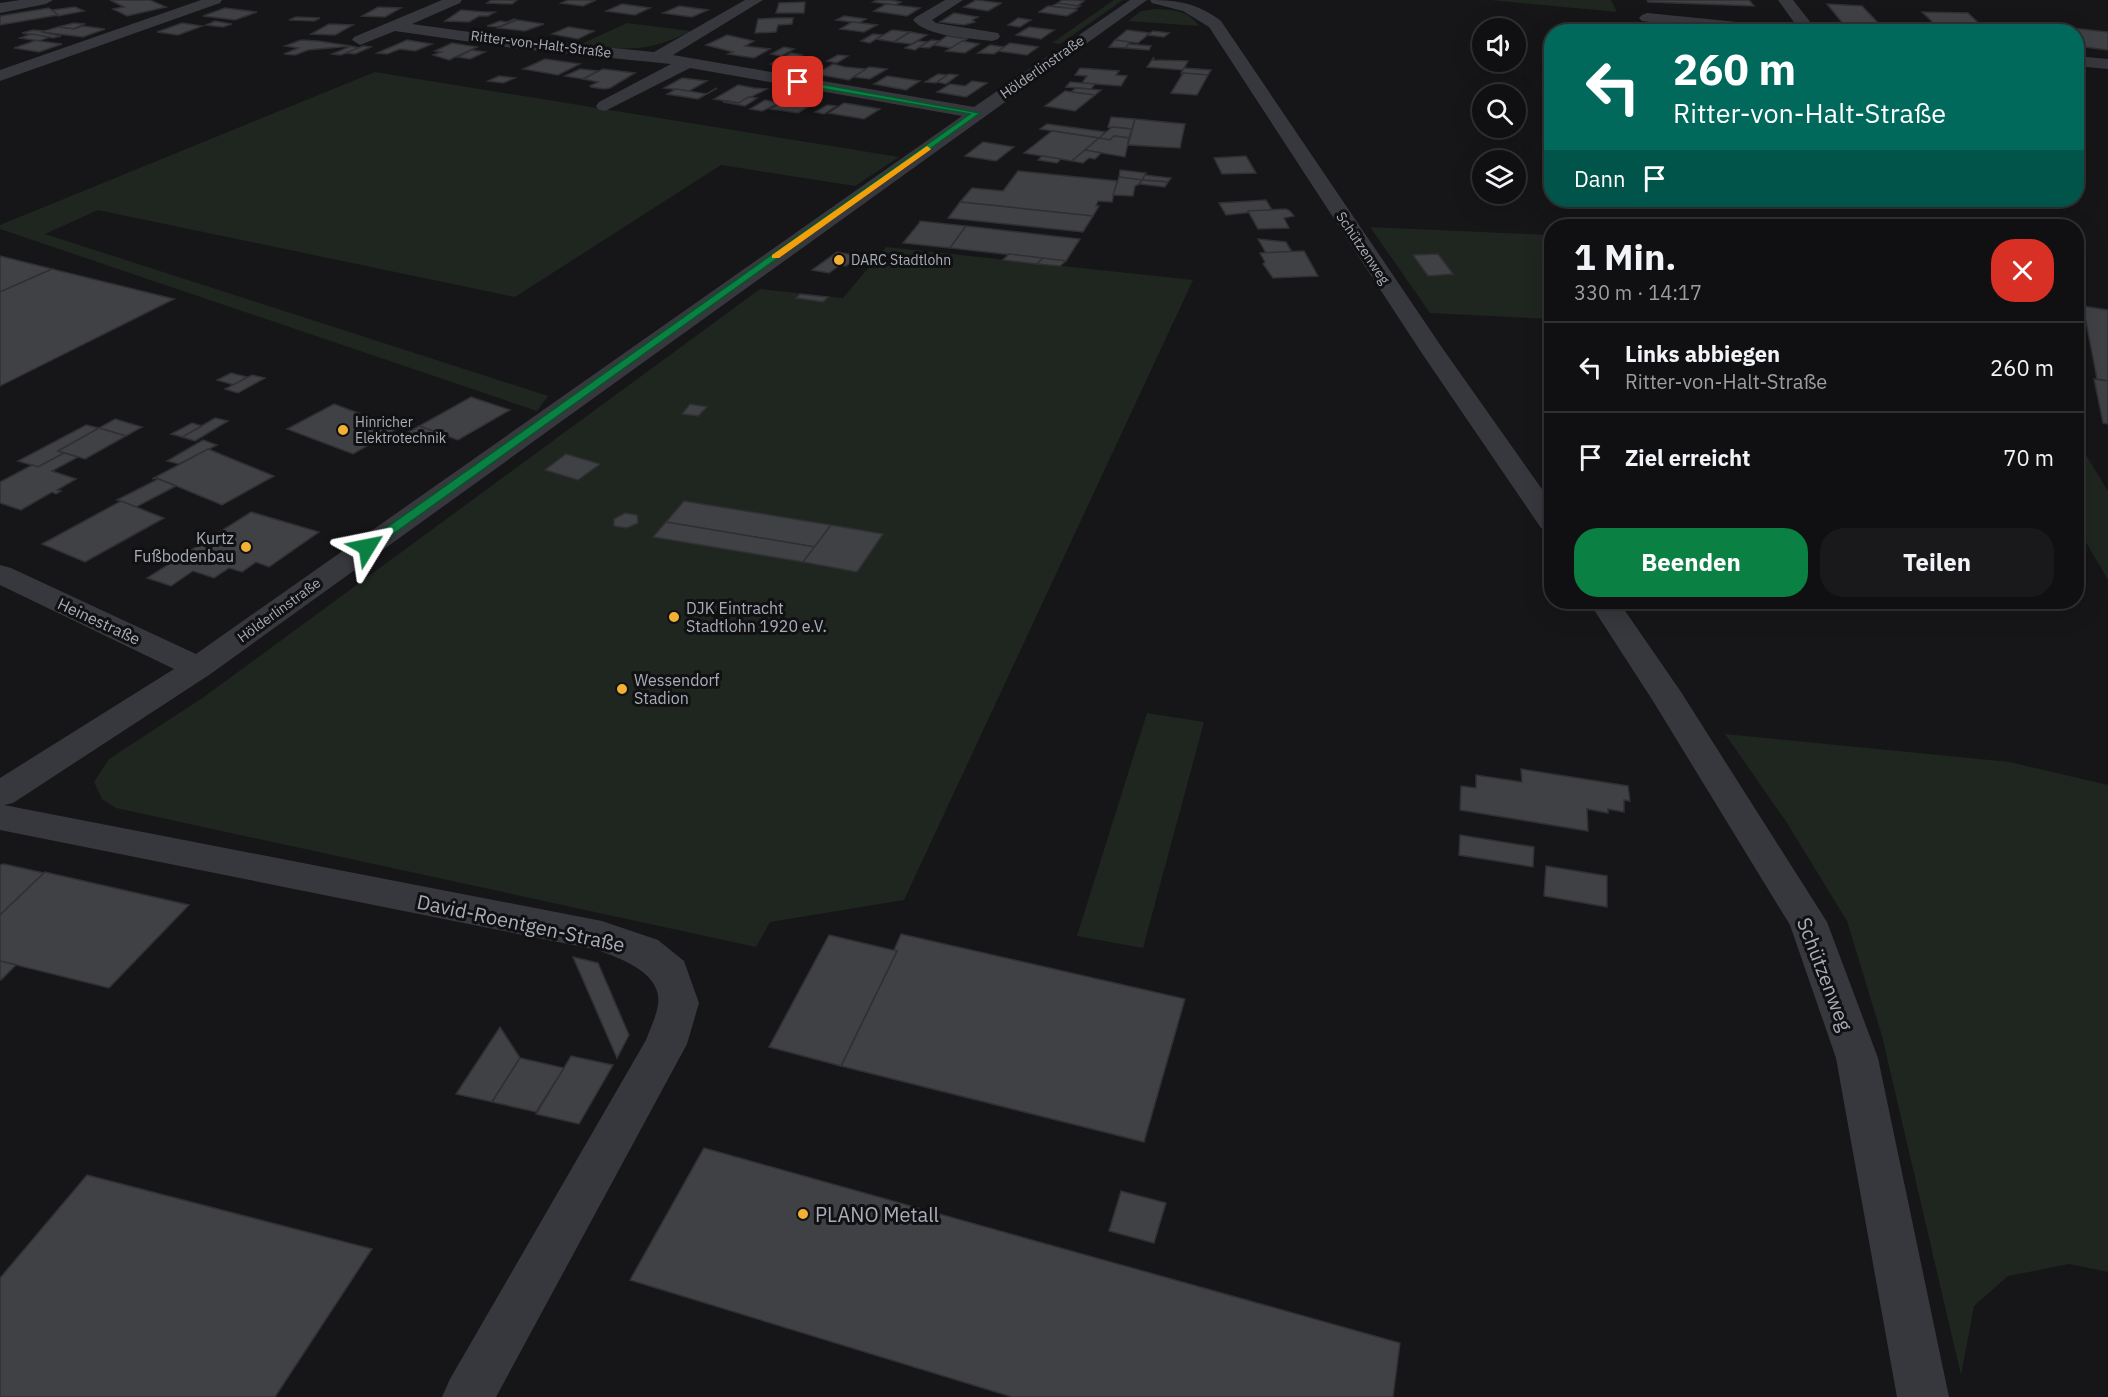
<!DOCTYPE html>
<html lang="de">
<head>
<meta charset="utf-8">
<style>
	:root { --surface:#101012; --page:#19191b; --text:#f1f3f6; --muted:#9c9d9f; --line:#303032; --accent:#0b8043 }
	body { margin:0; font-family:"IBM Plex Sans",sans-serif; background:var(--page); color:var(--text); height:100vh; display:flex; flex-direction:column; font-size:22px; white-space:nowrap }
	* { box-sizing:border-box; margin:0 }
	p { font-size:20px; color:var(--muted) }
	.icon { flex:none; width:33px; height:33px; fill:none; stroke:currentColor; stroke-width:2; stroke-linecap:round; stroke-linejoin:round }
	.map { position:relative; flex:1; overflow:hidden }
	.panel { position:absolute; left:1544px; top:219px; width:540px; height:390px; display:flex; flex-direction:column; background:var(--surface); border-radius:24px; box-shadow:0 6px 24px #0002,0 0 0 2px var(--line) }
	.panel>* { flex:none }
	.hud { position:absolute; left:1544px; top:24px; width:540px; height:183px; border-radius:24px; box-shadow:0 6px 24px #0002,0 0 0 2px var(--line); background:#00695c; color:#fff; overflow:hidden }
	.controls { position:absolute; left:1472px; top:18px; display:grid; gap:12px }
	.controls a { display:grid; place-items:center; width:54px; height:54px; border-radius:50%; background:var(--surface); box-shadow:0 6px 24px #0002,0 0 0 2px var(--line); font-size:30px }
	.pin { position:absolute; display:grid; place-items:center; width:51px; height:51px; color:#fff; margin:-26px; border-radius:12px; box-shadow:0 3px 9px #0006 }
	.me { position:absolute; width:66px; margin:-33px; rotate:55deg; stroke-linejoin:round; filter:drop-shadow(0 0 4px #0008) }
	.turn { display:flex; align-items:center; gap:21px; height:126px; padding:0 30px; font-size:27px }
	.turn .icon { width:78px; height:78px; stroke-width:2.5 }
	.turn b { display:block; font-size:42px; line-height:51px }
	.then { display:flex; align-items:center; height:57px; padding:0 30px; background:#0003; gap:12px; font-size:22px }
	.round { display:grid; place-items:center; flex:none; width:63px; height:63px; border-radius:24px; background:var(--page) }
	.summary { display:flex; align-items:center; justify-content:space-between; height:102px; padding:0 30px }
	h1 { font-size:36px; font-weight:700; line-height:45px }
	.button { display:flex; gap:12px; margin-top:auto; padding:12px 30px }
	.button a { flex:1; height:69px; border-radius:24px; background:var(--accent); color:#fff; font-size:24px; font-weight:700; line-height:69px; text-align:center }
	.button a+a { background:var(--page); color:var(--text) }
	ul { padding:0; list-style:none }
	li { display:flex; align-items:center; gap:18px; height:90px; padding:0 30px; border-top:2px solid var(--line) }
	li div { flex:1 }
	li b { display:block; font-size:22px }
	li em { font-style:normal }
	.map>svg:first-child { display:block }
	.green { fill:#1e261f }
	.building { fill:#404145; stroke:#303034; stroke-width:1.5 }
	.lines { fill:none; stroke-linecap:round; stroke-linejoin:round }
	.minor { fill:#37383d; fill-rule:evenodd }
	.tertiary { fill:#37383d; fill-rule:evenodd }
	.route { fill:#0b8043; stroke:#07532c; stroke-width:1.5 }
	.slow { fill:#f59e0b }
	.poi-dot { fill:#f2b134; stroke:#111113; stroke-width:2 }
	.labels { text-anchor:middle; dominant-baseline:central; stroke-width:6; stroke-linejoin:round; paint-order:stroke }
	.far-street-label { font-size:14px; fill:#a8adb8; stroke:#111113 }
	.far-poi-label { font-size:14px; fill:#a8adb8; stroke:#111113; text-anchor:start }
	.poi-label { font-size:16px; fill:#a8adb8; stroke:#111113; text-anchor:start }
	.street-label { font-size:16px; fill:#a8adb8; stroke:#111113 }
	.near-street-label { font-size:20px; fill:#a8adb8; stroke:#111113 }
	.near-poi-label { font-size:20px; fill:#a8adb8; stroke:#111113; text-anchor:start }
</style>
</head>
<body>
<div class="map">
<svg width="2108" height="1397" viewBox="0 0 2108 1397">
	<rect width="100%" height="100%" fill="#161618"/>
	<g class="green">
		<path d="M1114 0H1123L1060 44 1052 43Z"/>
		<path d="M1490 0H1611L1617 12Z"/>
		<path d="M1156 9C1174 10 1189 11 1199 26L1128 21 1141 11Z"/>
		<path d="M627 23 691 31C646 53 628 50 579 45Z"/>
		<path d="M375 72 899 157 855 186 721 165 515 297 98 210 45 234 548 396 537 411 0 229V225Z"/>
		<path d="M1370 227 1551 235V319L1430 313Z"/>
		<path d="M886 247 1193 280 904 900 770 922 756 947 116 808 102 799 94 782 109 759 201 699 760 289 843 298Z"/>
		<path d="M2076 439 2108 491V580L2076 525Z"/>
		<path d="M1147 713 1204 722 1143 948 1077 936Z"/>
		<path d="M1725 734 2010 762 2108 785V1272L2069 1264 2008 1276 1974 1306 1961 1375 1882 1036 1847 921 1787 823Z"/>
	</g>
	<g class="building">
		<path d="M110 0H150L166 7 127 16 113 9 124 7Z"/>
		<path d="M491 0H517L512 4 487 3Z"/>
		<path d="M568 0H596L583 6 561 3Z"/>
		<path d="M877 0H891L901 2 895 5 873 2Z"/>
		<path d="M976 0 1000 3 998 4H1000L988 11 964 7Z"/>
		<path d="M1062 0H1075L1084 1 1077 6 1058 3Z"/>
		<path d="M1647 0H1749L1754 6 1648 2Z"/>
		<path d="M805 2 804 13H776L779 3Z"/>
		<path d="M1058 3 1077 6H1080L1075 9 1052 6Z"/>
		<path d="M622 4 650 8 635 15 606 11Z"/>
		<path d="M886 4H887L920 8 907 16 874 11Z"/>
		<path d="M1827 4 1862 6 1882 27 1845 26Z"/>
		<path d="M679 6 708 10 692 17 663 13Z"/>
		<path d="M1048 6 1075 9 1077 10 1067 16 1039 12Z"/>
		<path d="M75 7 84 11 58 16 52 10Z"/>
		<path d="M378 7 401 8 385 17 362 16Z"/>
		<path d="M49 8 58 15 0 25V16Z"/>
		<path d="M225 8 257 12 235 20 203 16Z"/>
		<path d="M461 10 485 12H495L488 16H479L469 22 445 21Z"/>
		<path d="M1922 12 1968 13 1988 32H1943Z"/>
		<path d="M954 13 978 17 972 20 975 22 964 25 940 22Z"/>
		<path d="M844 16 866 19 859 23 836 20Z"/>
		<path d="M296 17 320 18 314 21 289 20Z"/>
		<path d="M777 18H793L792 24 778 25 776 32 755 33 758 19Z"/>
		<path d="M1018 18 1031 20 1020 27 1008 25Z"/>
		<path d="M514 19 517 20 498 27 487 26 500 21 507 22Z"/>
		<path d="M517 20 544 24 525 31 498 28Z"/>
		<path d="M215 21 232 24 223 27 206 25Z"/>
		<path d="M852 22H853L877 25 864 32 840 29Z"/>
		<path d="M74 23 84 24 74 29 58 27Z"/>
		<path d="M182 23 202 26 178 35 157 32Z"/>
		<path d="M2024 23 2108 32V50L2076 46V32H2026Z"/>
		<path d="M329 24 353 25 335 35 311 34Z"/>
		<path d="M83 26 105 29 83 37 41 32 58 27 74 29Z"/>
		<path d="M568 27H569L594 31 578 39 552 34Z"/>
		<path d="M1029 27 1054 30 1041 39 1016 35Z"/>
		<path d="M33 30 45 31 41 32 61 36 53 38 22 33Z"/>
		<path d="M892 30 910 32 894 42 876 39Z"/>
		<path d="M1127 30 1150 33 1138 43 1115 40Z"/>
		<path d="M1153 31 1169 33 1164 37 1147 35Z"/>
		<path d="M910 32 927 35 912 44 894 42Z"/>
		<path d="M31 34 49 37 39 41 20 38Z"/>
		<path d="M873 34 882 35 870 43 861 41Z"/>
		<path d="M727 35 754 41 745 46 770 49 754 58 728 54 733 52 706 45Z"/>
		<path d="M947 36 960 38 967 39 952 48 933 45Z"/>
		<path d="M37 40 39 41 62 44 39 52 14 48Z"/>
		<path d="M301 40 318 41 351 46 308 50 295 55 284 54 298 48 285 46Z"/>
		<path d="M407 40 432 44 415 51 400 49 387 54 377 53Z"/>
		<path d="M931 40 940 41 929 48 919 47Z"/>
		<path d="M1115 40 1130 42 1126 48 1109 47Z"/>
		<path d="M918 41 927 42 915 50 905 48Z"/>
		<path d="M962 41 979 44 965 53 946 51Z"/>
		<path d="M452 43 477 47 449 60 433 55 441 52 435 51Z"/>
		<path d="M1010 43 1038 47 1027 55 998 51Z"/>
		<path d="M1128 44 1151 46 1149 50 1126 48Z"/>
		<path d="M990 45 1004 47 994 54 978 53Z"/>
		<path d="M351 46 359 48 341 55 332 54Z"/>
		<path d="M363 46 371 47 355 54 346 53Z"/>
		<path d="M784 47 794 49 781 56 771 54Z"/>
		<path d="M471 50 485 52 470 59 458 57Z"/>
		<path d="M791 53 802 55 796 58 813 60 798 69 771 64Z"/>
		<path d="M838 55 848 56 837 63 827 61Z"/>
		<path d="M1154 57 1153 60 1188 61 1183 70 1147 67Z"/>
		<path d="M545 59 580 64 558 75 523 69Z"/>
		<path d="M833 64 845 67 866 69 849 80 816 74Z"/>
		<path d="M869 67 887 69 870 79 854 77Z"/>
		<path d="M1080 68 1119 71 1116 75 1127 76 1121 86 1082 83 1087 76 1075 75Z"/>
		<path d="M1184 68 1211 70 1208 75 1181 73Z"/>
		<path d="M580 69 598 71 583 79 565 76Z"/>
		<path d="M603 69 635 73 610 88 604 89 591 87 590 86 598 82 583 79Z"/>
		<path d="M1183 73 1208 75 1197 95 1171 93Z"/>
		<path d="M938 74 947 75 936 83 925 82Z"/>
		<path d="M949 74 958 75 946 84 937 82Z"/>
		<path d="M499 76 515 78 503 83 488 81Z"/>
		<path d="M887 76 920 81 906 90 874 84Z"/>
		<path d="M682 78 707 81 689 91 664 88Z"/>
		<path d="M972 81 987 83 966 97 937 92 950 84 965 86Z"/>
		<path d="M1070 82 1082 83 1095 84 1091 89 1066 87Z"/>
		<path d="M738 85 754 88 767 89 739 103 714 99Z"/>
		<path d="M717 88 698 99 667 94 676 89 707 94Z"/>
		<path d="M1076 88 1101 90 1095 95 1071 92Z"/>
		<path d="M1065 91 1071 92 1095 95 1075 111 1045 106Z"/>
		<path d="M792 96 819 100 798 113 771 109Z"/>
		<path d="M748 97 757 98 745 106 723 102 726 101 739 103Z"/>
		<path d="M765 100 780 103 762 111 750 109Z"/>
		<path d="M844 103 880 109 864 119 829 113Z"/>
		<path d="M827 105 836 106 824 114 815 112Z"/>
		<path d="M1111 117 1135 119 1132 129 1108 127Z"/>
		<path d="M1135 119 1185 124 1180 148 1128 145Z"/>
		<path d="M1047 124 1105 132V133L1099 138 1040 129Z"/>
		<path d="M1112 127 1132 129 1129 138 1114 136 1110 140 1099 138Z"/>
		<path d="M1052 131 1099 138 1072 161 1024 153Z"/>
		<path d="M1114 136 1129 138 1125 157 1085 150 1099 138 1110 140Z"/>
		<path d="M983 142 1014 147 996 161 965 156Z"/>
		<path d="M1085 150 1101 153 1095 159 1089 158 1083 163 1072 161Z"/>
		<path d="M1042 156 1061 159 1057 163 1038 160Z"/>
		<path d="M1246 156 1256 173 1222 174 1214 158Z"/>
		<path d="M1120 170 1146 173 1142 180 1119 177Z"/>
		<path d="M1018 171 1117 181 1112 202 1098 201 1096 206H1099L1093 216 960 202 972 188 1003 191Z"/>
		<path d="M1145 175 1171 178 1168 182 1142 180Z"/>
		<path d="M1119 177 1142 180 1140 184 1135 186 1133 196 1113 195Z"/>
		<path d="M1142 180 1168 182 1165 187 1139 184Z"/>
		<path d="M1266 200 1272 210 1226 215 1219 203Z"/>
		<path d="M960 202 1093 216 1083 232 948 218Z"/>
		<path d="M1286 209 1290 211 1294 216 1284 218 1289 228 1258 229 1248 211Z"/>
		<path d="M920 222V221L966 226 950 248 903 243Z"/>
		<path d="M966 226 1080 239 1066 261 950 248Z"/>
		<path d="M1258 239 1286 242 1292 252 1266 253Z"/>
		<path d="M1304 251 1318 276 1273 278 1263 264 1265 262 1260 253Z"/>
		<path d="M837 252 859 256 846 266 840 265 829 273 812 270Z"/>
		<path d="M1009 254 1043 258 1037 264 1003 260Z"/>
		<path d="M1438 254 1453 274 1428 276 1413 255Z"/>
		<path d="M0 256 52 269 0 292Z"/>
		<path d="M1043 258 1066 261 1067 260 1060 266 1037 264Z"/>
		<path d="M52 269 174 299 0 386V292Z"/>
		<path d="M800 294 828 297 823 302 796 298Z"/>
		<path d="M2083 306 2108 310V381L2097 379Z"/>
		<path d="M231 373 247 377 234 385 217 380Z"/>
		<path d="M252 375 265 378 238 393 225 389Z"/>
		<path d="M2094 379 2108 381V424L2103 423Z"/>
		<path d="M471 397 510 410 458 440 419 426Z"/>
		<path d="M1543 403H1551V431L1548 418Z"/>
		<path d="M334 404 398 428 353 454 287 429Z"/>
		<path d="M690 404 707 407 698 416 682 414Z"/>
		<path d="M215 418 228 421 195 441 182 437Z"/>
		<path d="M115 419 142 427 126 436 99 428Z"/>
		<path d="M192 423 202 426 182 437 171 434Z"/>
		<path d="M86 425 99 428 58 451 64 453 38 467 18 461Z"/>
		<path d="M419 426 439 433 424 442 403 435Z"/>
		<path d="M99 428 126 436 85 459 58 451Z"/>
		<path d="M203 440 217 445 179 464 167 461Z"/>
		<path d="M208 449 237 461 274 476 222 505 157 478 152 479Z"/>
		<path d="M64 453 78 457 52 471 76 479 57 490 61 491 56 494 52 492 21 510 0 503V482L32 465 38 467Z"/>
		<path d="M566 454 600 464 578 480 545 470Z"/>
		<path d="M158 479 176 486 136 507 117 500Z"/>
		<path d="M121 501 164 518 85 562 42 544Z"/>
		<path d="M684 501 831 525 815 547 666 522Z"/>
		<path d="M251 512 319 532 269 567 256 562 242 572 229 568 214 578 193 571 171 586 147 578Z"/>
		<path d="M625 513 637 515 638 523 627 528 614 526V519Z"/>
		<path d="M666 522 815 547 803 562 653 537Z"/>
		<path d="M831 525 883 534 857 572 803 562Z"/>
		<path d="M1521 769 1628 786 1630 801 1624 800V812L1608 809V813L1587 809 1588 831 1460 810 1461 786 1476 788V775L1522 782Z"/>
		<path d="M1460 835 1534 847 1533 867 1459 855Z"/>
		<path d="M4 864 44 873 0 915V865Z"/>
		<path d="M1546 866 1607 876V907L1544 896Z"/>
		<path d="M45 872 49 873 189 905 109 988 0 961V915Z"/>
		<path d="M901 934 1185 999 1144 1142 841 1066 897 951 894 950Z"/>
		<path d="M829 935 897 951 841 1066 769 1047Z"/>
		<path d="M573 957 598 963 629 1035 617 1058Z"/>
		<path d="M0 961 16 965 1 980H0Z"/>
		<path d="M500 1027 520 1058 492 1102 456 1094Z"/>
		<path d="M571 1056 613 1065 579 1124 536 1114Z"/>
		<path d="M520 1058 564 1068 536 1112 492 1102Z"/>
		<path d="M704 1148 1400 1343 1393 1397H1012L630 1280Z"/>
		<path d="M87 1175 372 1249 275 1397H0V1278Z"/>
		<path d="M1121 1191 1166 1203 1154 1243 1109 1231Z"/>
	</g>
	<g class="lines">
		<g class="minor">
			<path d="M201 0H222L220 3 0 81V70Z"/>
			<path d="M442 0H462L460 3 412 24 521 39 654 52 745 0H763L673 55 974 107 1130 0H1147L209 675 13 803 4 805 602 921 658 940 684 961 699 1003 687 1044 496 1397H442L450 1379 646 1040C650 1029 656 1017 658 1005 663 973 621 959 598 950L0 830V778L174 669 0 585V565L11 568 196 654 962 116 690 68 605 111 599 110 596 106 599 102 671 64 521 49 395 31 360 45 352 40 354 37Z"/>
			<path d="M945 0H963L932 20 936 23 998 33 1000 36 998 39 992 41C970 38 927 37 913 20L916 17Z"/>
			<path d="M1150 0C1177 0 1198 3 1221 21L1443 349 1551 502V531L1541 528 1421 352 1209 27 1183 11 1152 3Z"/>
			<path d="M1778 0H1793L1818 32H1801Z"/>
			<path d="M1647 13 1787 27 1795 32H1735L1642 21 1639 18 1642 15Z"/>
			<path d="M2076 56 2108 59V69L2076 66Z"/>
			<path d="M1589 602H1619L1681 692 1827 922 1878 1058 1949 1397H1897L1836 1058 1790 925 1653 701Z"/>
		</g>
		<path class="tertiary" d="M20 0H53L46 4 0 13V3Z"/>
	</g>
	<path class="route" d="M798 80 980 113 371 550H362V545L970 114 796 84Z"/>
	<path class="slow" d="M927 146 931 149 930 150 779 258H772V255Z"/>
	<g class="poi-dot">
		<circle cx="839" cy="260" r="6"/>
		<circle cx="343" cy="430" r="6"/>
		<circle cx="246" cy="547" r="6"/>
		<circle cx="674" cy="617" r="6"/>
		<circle cx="622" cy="689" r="6"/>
		<circle cx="803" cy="1214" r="6"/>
	</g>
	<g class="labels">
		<g class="far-street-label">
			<text transform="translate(541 44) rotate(7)">Ritter-von-Halt-Straße</text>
			<text transform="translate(1042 67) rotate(-35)">Hölderlinstraße</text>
			<text transform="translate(1363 248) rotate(56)">Schützenweg</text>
			<text transform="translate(279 610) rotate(-36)">Hölderlinstraße</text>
		</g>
		<g class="far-poi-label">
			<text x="851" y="260">DARC Stadtlohn</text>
			<text x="355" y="422">Hinricher<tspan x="355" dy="16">Elektrotechnik</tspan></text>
		</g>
		<g class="poi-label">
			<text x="234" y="538" text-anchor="end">Kurtz<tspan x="234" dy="18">Fußbodenbau</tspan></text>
			<text x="686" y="608">DJK Eintracht<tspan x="686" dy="18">Stadtlohn 1920 e.V.</tspan></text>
			<text x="634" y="680">Wessendorf<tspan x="634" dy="18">Stadion</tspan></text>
		</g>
		<g class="street-label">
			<text transform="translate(99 621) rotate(25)">Heinestraße</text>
		</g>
		<g class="near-street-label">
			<text transform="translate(521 923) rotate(12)">David-Roentgen-Straße</text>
			<text transform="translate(1825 974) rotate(69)">Schützenweg</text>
		</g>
		<g class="near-poi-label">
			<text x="815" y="1214">PLANO Metall</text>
		</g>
	</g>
</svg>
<div class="controls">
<a><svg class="icon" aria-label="sound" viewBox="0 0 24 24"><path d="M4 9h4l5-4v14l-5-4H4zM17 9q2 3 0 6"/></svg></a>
<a><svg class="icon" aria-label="search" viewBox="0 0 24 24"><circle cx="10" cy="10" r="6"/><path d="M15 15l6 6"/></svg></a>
<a><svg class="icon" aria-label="layers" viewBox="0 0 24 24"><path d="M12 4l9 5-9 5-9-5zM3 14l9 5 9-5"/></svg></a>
</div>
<div class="pin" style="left:798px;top:82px;background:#d93025"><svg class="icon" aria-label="arrive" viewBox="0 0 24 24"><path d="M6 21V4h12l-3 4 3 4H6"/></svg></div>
<svg class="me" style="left:367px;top:547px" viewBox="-20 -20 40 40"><path d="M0-17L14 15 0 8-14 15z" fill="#0b8043" stroke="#fff" stroke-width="4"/></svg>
<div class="hud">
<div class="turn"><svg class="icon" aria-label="left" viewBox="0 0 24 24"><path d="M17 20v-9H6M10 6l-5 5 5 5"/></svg><div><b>260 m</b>Ritter-von-Halt-Straße</div></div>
<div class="then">Dann<svg class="icon" aria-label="arrive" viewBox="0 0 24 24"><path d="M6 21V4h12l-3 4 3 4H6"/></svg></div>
</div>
<section class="panel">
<div class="summary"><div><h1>1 Min.</h1><p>330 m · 14:17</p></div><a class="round" style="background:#d93025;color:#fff"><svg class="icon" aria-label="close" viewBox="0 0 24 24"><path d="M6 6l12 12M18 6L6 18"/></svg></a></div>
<ul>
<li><svg class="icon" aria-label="left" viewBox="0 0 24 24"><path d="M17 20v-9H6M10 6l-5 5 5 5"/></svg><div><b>Links abbiegen</b><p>Ritter-von-Halt-Straße</p></div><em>260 m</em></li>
<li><svg class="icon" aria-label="arrive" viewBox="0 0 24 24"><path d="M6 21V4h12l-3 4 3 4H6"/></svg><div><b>Ziel erreicht</b></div><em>70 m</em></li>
</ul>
<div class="button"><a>Beenden</a><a>Teilen</a></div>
</section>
</div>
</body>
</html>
